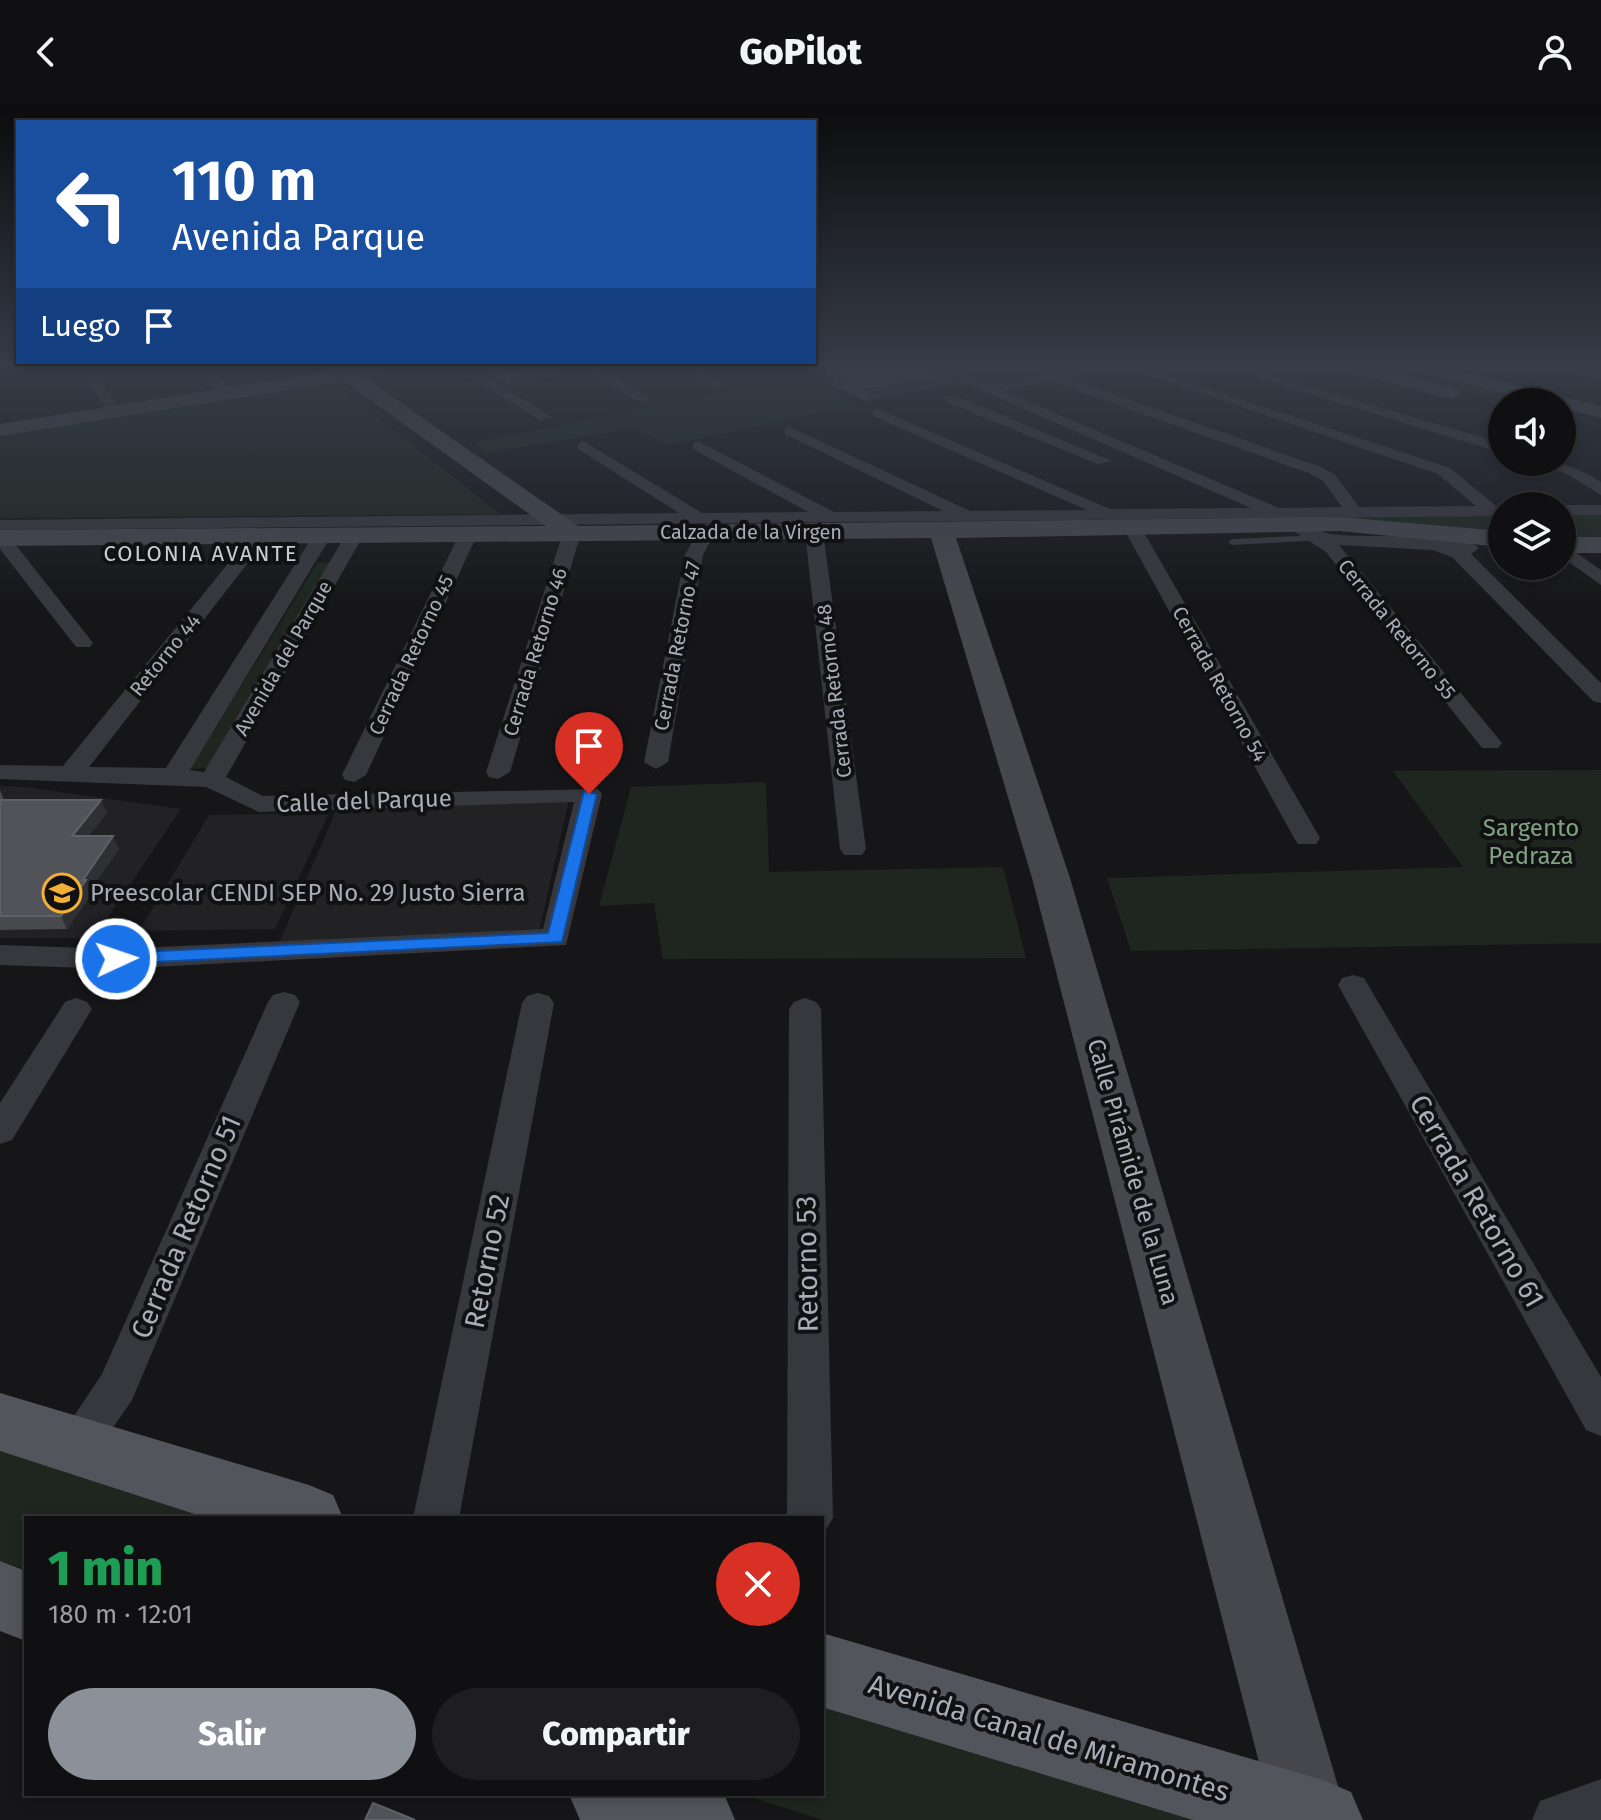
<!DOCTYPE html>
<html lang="es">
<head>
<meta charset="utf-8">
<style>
	:root { --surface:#101012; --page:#1e1e20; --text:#f1f3f6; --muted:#9c9d9f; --line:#303032; --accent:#8c9099 }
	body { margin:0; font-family:"Fira Sans",sans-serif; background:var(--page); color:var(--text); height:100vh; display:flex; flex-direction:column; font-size:30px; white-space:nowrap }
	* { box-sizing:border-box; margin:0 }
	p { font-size:26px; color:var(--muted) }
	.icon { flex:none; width:44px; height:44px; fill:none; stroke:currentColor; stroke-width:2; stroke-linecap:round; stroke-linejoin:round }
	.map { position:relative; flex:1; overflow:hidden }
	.drawer { position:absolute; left:24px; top:1412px; width:800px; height:280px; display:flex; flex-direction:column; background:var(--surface); border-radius:0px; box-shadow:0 4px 12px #0003,0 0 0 2px var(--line) }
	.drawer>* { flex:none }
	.hud { position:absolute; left:16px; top:16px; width:800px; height:244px; border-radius:0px; box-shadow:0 4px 12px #0003,0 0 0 2px var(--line); background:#1a4fa0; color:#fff; overflow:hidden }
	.tools { position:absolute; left:1488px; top:284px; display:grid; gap:16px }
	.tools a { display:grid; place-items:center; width:88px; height:88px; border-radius:50%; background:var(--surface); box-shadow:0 4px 12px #0003,0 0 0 2px var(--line); font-size:40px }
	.pin { position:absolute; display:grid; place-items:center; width:68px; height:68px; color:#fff; margin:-82px -34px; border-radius:50% 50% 50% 0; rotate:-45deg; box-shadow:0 0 8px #0007 }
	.pin .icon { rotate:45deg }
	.me { position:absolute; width:88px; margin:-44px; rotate:87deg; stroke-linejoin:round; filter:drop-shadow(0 0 6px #0008) }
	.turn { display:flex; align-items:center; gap:28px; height:168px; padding:0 24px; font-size:36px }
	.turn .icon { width:104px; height:104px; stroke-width:2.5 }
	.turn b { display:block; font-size:56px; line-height:68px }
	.then { display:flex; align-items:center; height:76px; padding:0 24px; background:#0003; gap:16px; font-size:30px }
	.round { display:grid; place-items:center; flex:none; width:84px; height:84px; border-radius:42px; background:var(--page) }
	.head { display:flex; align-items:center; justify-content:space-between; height:136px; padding:0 24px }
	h1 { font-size:48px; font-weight:800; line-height:60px; color:#1e9e55 }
	.action { display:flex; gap:16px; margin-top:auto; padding:16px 24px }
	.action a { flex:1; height:92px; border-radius:48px; background:var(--accent); color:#fff; font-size:32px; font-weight:800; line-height:92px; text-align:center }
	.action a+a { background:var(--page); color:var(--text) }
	header { display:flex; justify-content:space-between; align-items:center; height:104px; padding:0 24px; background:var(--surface); font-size:36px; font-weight:800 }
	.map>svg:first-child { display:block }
	.built { fill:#222225 }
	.green { fill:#1e261f }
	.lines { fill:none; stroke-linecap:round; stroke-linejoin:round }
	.lane { fill:#37383d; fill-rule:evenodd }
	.street { fill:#37383d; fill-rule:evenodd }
	.secondary { fill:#45474d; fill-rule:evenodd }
	.primary { fill:#53555c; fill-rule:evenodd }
	.wall { fill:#47494d }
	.shaded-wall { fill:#2f3033 }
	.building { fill:#525359; stroke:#5f6168; stroke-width:2 }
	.route { fill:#1a73e8; stroke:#114b97; stroke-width:2 }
	.labels { text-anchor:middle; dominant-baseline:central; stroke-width:8; stroke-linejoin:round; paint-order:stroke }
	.far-street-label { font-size:20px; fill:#a8adb8; stroke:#111113 }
	.far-neighbourhood-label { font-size:22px; letter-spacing:2px; fill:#c9ccd4; stroke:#111113 }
	.street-label { font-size:24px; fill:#a8adb8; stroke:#111113 }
	.park-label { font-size:24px; fill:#7fa381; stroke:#111113 }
	.poi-label { font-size:24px; fill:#a8adb8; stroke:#111113; text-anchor:start }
	.near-street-label { font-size:28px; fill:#a8adb8; stroke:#111113 }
</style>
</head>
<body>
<header><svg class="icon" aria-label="back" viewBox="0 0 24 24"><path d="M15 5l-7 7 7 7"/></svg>GoPilot<svg class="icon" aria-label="person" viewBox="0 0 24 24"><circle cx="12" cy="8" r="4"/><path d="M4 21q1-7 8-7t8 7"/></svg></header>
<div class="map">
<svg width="1601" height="1716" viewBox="0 0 1601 1716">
	<rect width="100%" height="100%" fill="#161618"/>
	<g class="built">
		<path d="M0 682 25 683 181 705 94 834H0Z"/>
		<path d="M569 696 539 828 279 839 338 702Z"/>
		<path d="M329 709 275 825 139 827 209 711Z"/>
	</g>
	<g class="green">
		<path d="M1364 263H1408L1505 287 1481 293Z"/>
		<path d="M802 271 860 300 667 341 633 324 487 349 474 339Z"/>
		<path d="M330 276 500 410 0 414V330Z"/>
		<path d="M1562 410H1601V435L1562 436Z"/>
		<path d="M1502 411V431L1287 413Z"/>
		<path d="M331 458 207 664 190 665 317 459Z"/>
		<path d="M1601 666V839L1131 847 1107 774 1463 763 1393 667Z"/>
		<path d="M766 678 769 768 1003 763 1026 854 663 855 654 799 599 802 631 683Z"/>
		<path d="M0 1344 226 1414H26V1465L0 1457Z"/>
		<path d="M822 1597 1207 1716H823L741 1690H822Z"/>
	</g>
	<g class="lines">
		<path class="lane" d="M1321 431 1324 432V436L1232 441 1228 438 1232 435Z"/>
		<g class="street">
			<path d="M76 263H88L123 307 121 310H111Z"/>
			<path d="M194 263H207L233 286V292H223Z"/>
			<path d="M453 263H469L552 313 540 316Z"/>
			<path d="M578 263H594L652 295 640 298Z"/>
			<path d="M678 263H694L728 281 716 284Z"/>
			<path d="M777 263H795L799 266 792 270Z"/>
			<path d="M928 263H945L990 281 1084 263H1107L1067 274 1321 363 1335 371 1359 403 1476 402 1438 370 1124 263H1143L1450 364 1496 402H1503L1502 412 1299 414C1307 419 1317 427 1326 429 1361 437 1460 424 1479 444L1471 450 1601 579V599L1593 597 1452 453 1433 446 1339 441 1502 639 1498 644H1482L1326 448 1274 414 0 426V416L679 409 578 345V339L583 337 702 409 808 408 693 345V339L698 337 834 408 943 407 785 330V324L790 323 970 407 1087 406 873 312V306L878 305 1110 405 1251 404ZM1050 277 1309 369 1323 377 1342 403 1279 404 1003 287Z"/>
			<path d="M1554 263H1575L1601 269V277Z"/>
			<path d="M1258 268 1502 339V349L1258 274Z"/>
			<path d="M946 292H956L1112 357 1098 360 946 298Z"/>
			<path d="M1537 358C1563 358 1579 364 1601 378V391L1569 371Z"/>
			<path d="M1562 401H1601V411H1562V402H1557Z"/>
			<path d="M1133 420 1142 425 1320 734 1316 740H1298L1294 734 1124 425Z"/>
			<path d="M814 423 823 428 866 745 862 751H844L840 745 805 428Z"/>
			<path d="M572 424 581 429 510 668 498 675 489 673 486 668 563 429Z"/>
			<path d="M705 424 714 429 703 451 668 658 656 665 644 658 685 451 699 425Z"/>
			<path d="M468 426 477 431 366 671 354 678 345 676 342 671 459 431Z"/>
			<path d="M322 427 331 432 190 666 204 668 345 432 354 427 360 428 363 432 226 673 263 692 598 685 602 690 566 841 116 865 0 861V841L116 845 543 825 574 698 259 708 206 683 0 675V661L63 662 253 429H265V437L89 663 166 664 313 432Z"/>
			<path d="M0 429 7 430 90 535 93 539 90 543H76L0 445Z"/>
			<path d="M1562 439 1601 466V481L1562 453Z"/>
			<path d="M1353 871 1364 874 1368 881 1601 1273V1332L1586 1326 1338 881 1342 874Z"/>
			<path d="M284 888 295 891 300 898 132 1296 91 1356 76 1362 61 1356 54 1342 102 1270 268 898 273 891Z"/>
			<path d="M538 889 549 892 554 899 459 1414H413L522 899 527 892Z"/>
			<path d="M76 894 87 898 92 905 12 1036 0 1040V999L65 898Z"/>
			<path d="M805 894 816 898 821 905 833 1414 822 1432V1414H787L789 905 794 898Z"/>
			<path d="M1601 1675V1716H1532L1540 1697Z"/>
		</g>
		<g class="secondary">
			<path d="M328 263H403L401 267 364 273 578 422 1340 413 1502 427V443L1340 427 956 434 1070 774 1348 1716H1274L1273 1713 1032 774 931 434 0 442V426L546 422 344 277 0 332V320L331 267Z"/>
			<path d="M1343 263H1372L1458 285 1461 289 1451 295 1345 267Z"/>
			<path d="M1414 263H1443L1601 302V314L1562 304V298H1538L1416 267Z"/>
			<rect x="1562" y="433" width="39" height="16"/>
		</g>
		<g class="primary">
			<path d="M0 1289 309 1381 333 1391 343 1414H207L0 1347Z"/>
			<path d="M0 1457 26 1467V1537L0 1527Z"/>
			<path d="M822 1529 1323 1676 1351 1688 1363 1716H1193L822 1603Z"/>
			<path d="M569 1690H724L735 1716H580Z"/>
		</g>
	</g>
	<g class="wall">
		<path d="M477 263H579L580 267 509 280Z"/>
		<path d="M827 263H951L958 266 957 279 866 297 833 282V275L827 272Z"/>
		<path d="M0 686 4 696 107 709 88 732 119 745 90 786 92 789 67 825 0 826Z"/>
	</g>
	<g class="shaded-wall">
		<path d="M571 263H579L580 267 509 280 508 273Z"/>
		<path d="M958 266 957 279 866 297V284Z"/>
		<path d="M101 696 107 709 78 745 72 732Z"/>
		<path d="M113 732 119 745 90 786 92 789 67 825 61 812 83 776Z"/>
	</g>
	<g class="building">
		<path d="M488 263H571L508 273Z"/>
		<path d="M834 263H951L958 266 866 284 834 269 844 267Z"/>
		<path d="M0 696H101L72 732H113L83 776H86L61 812H0Z"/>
		<path d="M373 1699 415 1716H365Z"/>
	</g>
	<linearGradient id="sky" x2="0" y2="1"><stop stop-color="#0c0c0d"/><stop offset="0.52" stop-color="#363c48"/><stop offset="1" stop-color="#363c48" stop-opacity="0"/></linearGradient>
	<rect width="1601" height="503" fill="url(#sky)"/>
	<path class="route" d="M584 687 597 690 562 838 116 860 107 855 116 849 548 829Z"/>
	<defs>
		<g id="school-ring" transform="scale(2)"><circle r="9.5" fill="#111113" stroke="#f2b134" stroke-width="1.5"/><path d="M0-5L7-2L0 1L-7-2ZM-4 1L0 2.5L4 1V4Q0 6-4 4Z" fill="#f2b134"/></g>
	</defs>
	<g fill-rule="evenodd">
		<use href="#school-ring" x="62" y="789"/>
	</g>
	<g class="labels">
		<g class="far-street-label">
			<text x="751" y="428">Calzada de la Virgen</text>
			<text transform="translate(1397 525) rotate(51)">Cerrada Retorno 55</text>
			<text transform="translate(677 542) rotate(-79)">Cerrada Retorno 47</text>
			<text transform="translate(535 548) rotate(-73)">Cerrada Retorno 46</text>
			<text transform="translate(165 551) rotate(-51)">Retorno 44</text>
			<text transform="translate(411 551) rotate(-65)">Cerrada Retorno 45</text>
			<text transform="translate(283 554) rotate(-60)">Avenida del Parque</text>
			<text transform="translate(1220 580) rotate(61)">Cerrada Retorno 54</text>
			<text transform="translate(834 587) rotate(-97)">Cerrada Retorno 48</text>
		</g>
		<g class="far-neighbourhood-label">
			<text x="201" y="449">COLONIA AVANTE</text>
		</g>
		<g class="street-label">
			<text transform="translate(364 697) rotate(-2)">Calle del Parque</text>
			<text transform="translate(1133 1068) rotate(74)">Calle Pirámide de la Luna</text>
		</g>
		<g class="park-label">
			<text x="1531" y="724">Sargento<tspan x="1531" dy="28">Pedraza</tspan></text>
		</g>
		<g class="poi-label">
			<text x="90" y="789">Preescolar CENDI SEP No. 29 Justo Sierra</text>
		</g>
		<g class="near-street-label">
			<text transform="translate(1477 1097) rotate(60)">Cerrada Retorno 61</text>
			<text transform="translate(186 1123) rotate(-67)">Cerrada Retorno 51</text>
			<text transform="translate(487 1157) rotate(-79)">Retorno 52</text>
			<text transform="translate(807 1160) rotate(-91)">Retorno 53</text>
			<text transform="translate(1049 1634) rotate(17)">Avenida Canal de Miramontes</text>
		</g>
	</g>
</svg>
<div class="tools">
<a><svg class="icon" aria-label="sound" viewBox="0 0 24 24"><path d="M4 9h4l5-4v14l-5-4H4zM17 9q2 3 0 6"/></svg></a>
<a><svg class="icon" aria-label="layers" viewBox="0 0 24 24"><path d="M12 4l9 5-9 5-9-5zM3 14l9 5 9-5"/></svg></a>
</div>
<div class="pin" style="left:589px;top:690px;background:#d93025"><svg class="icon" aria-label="arrive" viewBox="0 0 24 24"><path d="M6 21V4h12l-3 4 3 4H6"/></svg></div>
<svg class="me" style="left:116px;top:855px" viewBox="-20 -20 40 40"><circle r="17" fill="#1a73e8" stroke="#fff" stroke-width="3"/><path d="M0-11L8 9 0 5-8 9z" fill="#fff"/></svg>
<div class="hud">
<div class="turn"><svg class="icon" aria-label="left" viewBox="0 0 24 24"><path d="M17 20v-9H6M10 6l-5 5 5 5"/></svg><div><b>110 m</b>Avenida Parque</div></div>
<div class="then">Luego<svg class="icon" aria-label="arrive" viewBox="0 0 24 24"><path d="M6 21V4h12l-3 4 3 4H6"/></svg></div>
</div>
<section class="drawer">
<div class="head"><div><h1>1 min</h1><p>180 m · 12:01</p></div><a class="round" style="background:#d93025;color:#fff"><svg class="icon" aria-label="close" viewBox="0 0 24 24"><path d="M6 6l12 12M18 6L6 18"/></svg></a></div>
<div class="action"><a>Salir</a><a>Compartir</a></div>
</section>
</div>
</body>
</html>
